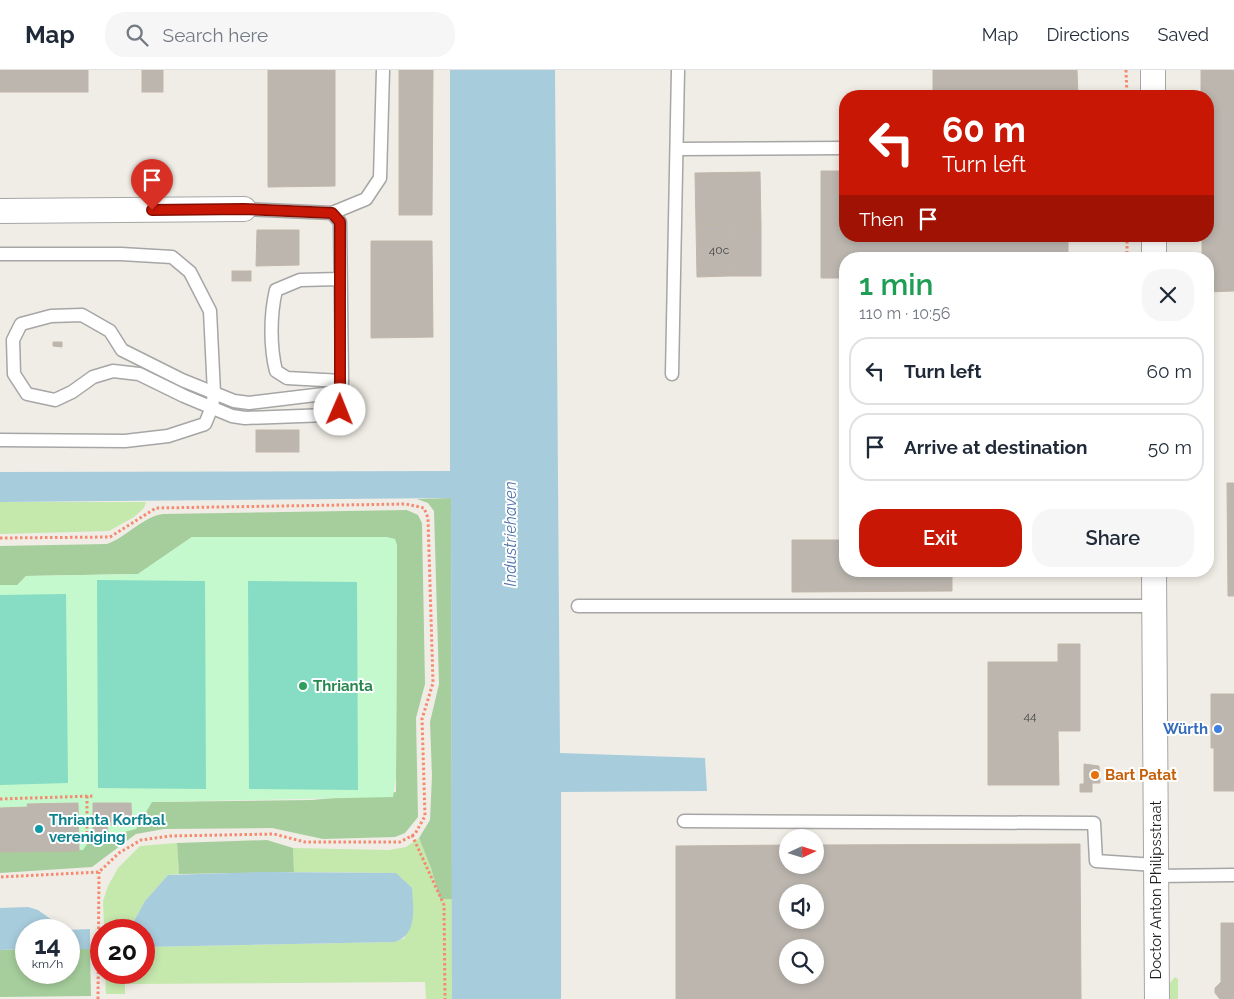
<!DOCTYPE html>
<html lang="en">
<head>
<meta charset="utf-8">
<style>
	:root { --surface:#fff; --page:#f6f6f7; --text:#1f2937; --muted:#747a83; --line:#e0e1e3; --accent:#c91705 }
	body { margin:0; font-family:Raleway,sans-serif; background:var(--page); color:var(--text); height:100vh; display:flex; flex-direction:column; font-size:19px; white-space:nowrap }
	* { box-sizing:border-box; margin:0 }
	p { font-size:16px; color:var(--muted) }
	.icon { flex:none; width:28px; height:28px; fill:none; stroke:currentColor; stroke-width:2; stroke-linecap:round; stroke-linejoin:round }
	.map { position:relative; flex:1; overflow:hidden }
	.details { position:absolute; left:839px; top:182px; width:375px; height:325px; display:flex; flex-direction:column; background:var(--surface); border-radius:20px; box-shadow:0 2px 8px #0003 }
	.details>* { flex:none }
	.top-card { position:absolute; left:839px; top:20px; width:375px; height:152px; border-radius:20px; box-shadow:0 2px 8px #0003; background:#c91705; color:#fff; overflow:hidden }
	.needle { width:32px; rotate:86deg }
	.controls { position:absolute; left:779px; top:759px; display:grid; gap:10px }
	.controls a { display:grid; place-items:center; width:45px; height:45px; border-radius:50%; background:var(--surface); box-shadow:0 2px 8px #0003; font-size:25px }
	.speed { position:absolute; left:15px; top:849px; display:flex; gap:10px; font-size:25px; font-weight:700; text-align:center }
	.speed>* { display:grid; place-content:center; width:65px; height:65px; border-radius:50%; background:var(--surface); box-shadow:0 2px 8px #0003; line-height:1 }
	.speed small { font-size:12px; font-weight:400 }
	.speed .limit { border:8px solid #d22; background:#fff; color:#111 }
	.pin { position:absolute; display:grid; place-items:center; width:42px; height:42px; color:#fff; margin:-51px -21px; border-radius:50% 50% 50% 0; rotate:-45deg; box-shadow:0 0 5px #0007 }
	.pin .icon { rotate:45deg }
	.me { position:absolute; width:55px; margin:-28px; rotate:1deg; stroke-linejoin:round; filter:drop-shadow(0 0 4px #0008) }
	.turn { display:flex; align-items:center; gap:18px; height:105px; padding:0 20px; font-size:22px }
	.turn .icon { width:65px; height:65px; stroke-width:2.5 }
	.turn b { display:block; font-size:35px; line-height:42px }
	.then { display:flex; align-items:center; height:48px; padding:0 20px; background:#0003; gap:10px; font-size:19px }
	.round { display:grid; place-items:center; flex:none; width:52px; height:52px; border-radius:20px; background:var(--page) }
	.head { display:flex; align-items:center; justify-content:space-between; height:85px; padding:0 20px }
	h1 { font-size:30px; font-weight:600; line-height:38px; color:#1e9e55 }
	.primary-button { display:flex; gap:10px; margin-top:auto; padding:10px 20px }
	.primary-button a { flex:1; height:58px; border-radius:20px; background:var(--accent); color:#fff; font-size:20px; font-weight:600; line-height:58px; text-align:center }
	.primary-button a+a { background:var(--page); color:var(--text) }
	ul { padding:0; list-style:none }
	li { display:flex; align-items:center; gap:15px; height:68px; margin:0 10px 8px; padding:0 10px; border:2px solid var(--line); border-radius:20px }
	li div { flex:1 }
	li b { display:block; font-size:19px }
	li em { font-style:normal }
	header { display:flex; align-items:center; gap:30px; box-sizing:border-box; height:70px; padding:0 25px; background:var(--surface); border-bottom:1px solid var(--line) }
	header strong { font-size:24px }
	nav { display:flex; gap:28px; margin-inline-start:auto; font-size:18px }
	.search { width:350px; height:45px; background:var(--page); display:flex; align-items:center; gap:12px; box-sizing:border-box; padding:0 18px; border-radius:20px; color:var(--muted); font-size:19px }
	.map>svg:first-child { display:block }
	.grass { fill:#c5e8ad }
	.forest { fill:#a6ce9c }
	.park { fill:#c4f8cd }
	.pitch { fill:#86ddc3 }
	.water { fill:#a7ccdc }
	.building { fill:#bcb6af; stroke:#c1b6a8; fill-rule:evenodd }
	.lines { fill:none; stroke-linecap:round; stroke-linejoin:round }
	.lane-casing { stroke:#a6a6a6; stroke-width:15 }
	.street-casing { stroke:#a6a6a6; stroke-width:26 }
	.path { stroke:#f68a70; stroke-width:3; stroke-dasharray:2.5 2.5; stroke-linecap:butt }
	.lane { stroke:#fff; stroke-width:12 }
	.street { stroke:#fff; stroke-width:24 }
	.route-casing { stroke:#830f03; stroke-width:12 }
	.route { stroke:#c91705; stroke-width:9 }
	.leisure-dot { fill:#2e9e5b; stroke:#fff; stroke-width:2 }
	.shop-dot { fill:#3f7fe0; stroke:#fff; stroke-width:2 }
	.food-dot { fill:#e8710a; stroke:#fff; stroke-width:2 }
	.culture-dot { fill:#0f9aa8; stroke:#fff; stroke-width:2 }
	.labels { text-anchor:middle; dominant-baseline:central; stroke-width:4; stroke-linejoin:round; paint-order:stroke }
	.number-label { font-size:12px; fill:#464543 }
	.leisure-label { font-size:15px; font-weight:bold; fill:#27864d; stroke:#fff; text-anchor:start }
	.shop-label { font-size:15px; font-weight:bold; fill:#366cbe; stroke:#fff; text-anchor:end }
	.food-label { font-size:15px; font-weight:bold; fill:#c56008; stroke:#fff; text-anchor:start }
	.culture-label { font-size:15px; font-weight:bold; fill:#0d838f; stroke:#fff; text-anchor:start }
	.street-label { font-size:15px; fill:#1f1f1f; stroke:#fff }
	.water-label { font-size:16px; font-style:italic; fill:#4e75ad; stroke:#fff }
</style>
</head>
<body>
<header>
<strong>Map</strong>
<div class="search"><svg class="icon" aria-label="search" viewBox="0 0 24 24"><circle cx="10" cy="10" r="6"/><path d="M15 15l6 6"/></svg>Search here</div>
<nav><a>Map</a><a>Directions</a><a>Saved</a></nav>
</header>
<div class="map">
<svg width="1234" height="929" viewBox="0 0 1234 929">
	<rect width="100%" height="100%" fill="#f0ede6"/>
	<g class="grass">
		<path d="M0 432H146L144 438 134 447 109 461 0 464Z"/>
		<path d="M419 768 431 798 440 829H452V929H426L425 912 125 914V924H106L105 903 144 902V877L395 872 405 868 396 803 294 802 293 778 389 780 406 777Z"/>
		<path d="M177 773 179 804 168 805 145 831 130 858 104 859 103 831 108 816 118 798 140 776Z"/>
		<path d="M1175 907 1178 909V929H1169V914Z"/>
	</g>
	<g class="forest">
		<path d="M451 428 452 829H440L431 798 419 768 430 750 432 706 430 652 439 614 434 441 428 433 417 429Z"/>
		<path d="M407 440 418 445 422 453 425 614 416 648 418 747 405 763 395 767 323 769 272 758 164 759 136 764 92 797 0 803V777L113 765 136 758 151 732 312 730 396 722 397 475 387 467H192L138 504 26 506 18 515H0V476L107 474C127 467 142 447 163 444Z"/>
		<path d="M267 770 293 778 294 802 179 804 177 773Z"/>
		<path d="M26 879V902H69V879H90L91 926 0 927V880Z"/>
	</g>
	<path class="park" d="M192 467H387L395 469 397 475 396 706 393 727 152 732 136 759 113 765H93L83 780 0 777V515H17L26 506 138 504Z"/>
	<g class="pitch">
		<path d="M97 510 205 511 206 719 98 718Z"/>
		<path d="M248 511 357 512 358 720 249 719Z"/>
		<path d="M66 524 68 713 0 715V525Z"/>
	</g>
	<g class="water">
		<path d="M450 0H555L560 683 705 688 707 721 561 722V929H452L451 428 0 432V402L450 401Z"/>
		<path d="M264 802 396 803 412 818C413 838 418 864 395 872L144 877V860H104L130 858 145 831 168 805Z"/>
		<path d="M28 837 38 840 66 860 90 859V879H69V860H26V879L0 880V838Z"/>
	</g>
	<g class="building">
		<rect x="0" y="0" width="88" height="22"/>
		<rect x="142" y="0" width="21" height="22"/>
		<path d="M268 0H335V116L268 117Z"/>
		<path d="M399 0H433L432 145H399Z"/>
		<path d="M933 0H1077L1078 26H933Z"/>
		<path d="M1201 0H1234V221L1208 222V189H1202V166H1208V26H1201Z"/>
		<path d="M821 101H845V166H1068V189H845V208H821Z"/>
		<path d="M760 102 761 154 696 155 695 103Z"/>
		<path d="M728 154H761V206H729Z"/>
		<path d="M728 154 729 206 697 207 696 155Z"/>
		<path d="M257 160H299V195L256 196Z"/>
		<path d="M371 171H432L433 267 371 268Z"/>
		<rect x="232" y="201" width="19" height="10"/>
		<path d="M53 272H62V277L53 276Z"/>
		<rect x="256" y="360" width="43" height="22"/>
		<path d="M1227 413H1234V526H1228Z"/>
		<path d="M792 470H845V501H952V521L792 522Z"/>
		<path d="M1058 574H1080V661H1058L1059 715H988V592H1058Z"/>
		<path d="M1211 624H1234V721H1214V678H1211Z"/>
		<path d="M1084 694 1099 696 1100 713H1092V722H1080V714H1084Z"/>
		<path d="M78 733 79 781 0 782V738L28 737 27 734Z"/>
		<path d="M93 733H131L132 755H107L108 762H93Z"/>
		<path d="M1080 774 1081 929H676V776L788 775V795H815V775ZM788 822H815V850H788ZM788 878H815V905H788Z"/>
		<path d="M1221 853H1234V929H1220L1215 923V918L1221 912Z"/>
	</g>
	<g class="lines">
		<g class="lane-casing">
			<g id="lane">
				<path d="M677 79 845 78"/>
				<path d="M244 139 332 143 366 129 380 108 383 0"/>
				<path d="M332 143 340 152 342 311 287 308 276 301C270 277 270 245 276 220L300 210 340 209"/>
				<path d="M0 184H121L172 187 190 202 210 241 214 323 212 337 205 354 168 366 125 371 0 370"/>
				<path d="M672 304 678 0"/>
				<path d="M340 322 249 333 234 331 182 310 122 280 110 261 82 245 51 246 21 254 13 270 14 304 27 324 55 330 72 322 93 307 113 301 139 304 184 326 232 346 245 348 328 345 340 340 342 311"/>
				<path d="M578 536H1154"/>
				<path d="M684 751 1094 753 1096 791 1155 795"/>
				<path d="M1156 806 1234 805"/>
			</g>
		</g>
		<g class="street-casing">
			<g id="street">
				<path d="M1153 0V26"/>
				<path d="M0 141 244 139"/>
				<path d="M1154 166V189"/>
				<path d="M1154 501 1157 929"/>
			</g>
		</g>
		<g class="path">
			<path d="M1126 0 1127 26"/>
			<path d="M1127 166V189"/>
			<path d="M0 468 110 467 156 438 406 434 424 438 428 448 433 613 422 649 425 746 415 764 400 772H305L274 764 170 766 141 770 119 783 99 802 0 807"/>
			<path d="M87 726V762"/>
			<path d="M0 729 94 726"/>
			<path d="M412 765 444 835 445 929"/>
			<path d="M98 929 99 802"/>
		</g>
		<use href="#lane" class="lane"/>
		<use href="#street" class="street"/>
	</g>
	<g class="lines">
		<g class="route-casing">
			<path id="route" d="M152 140 244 139 332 143 340 152V340"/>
		</g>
		<use href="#route" class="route"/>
	</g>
	<circle class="leisure-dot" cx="303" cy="616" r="5"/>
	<circle class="shop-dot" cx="1218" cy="659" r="5"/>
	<circle class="food-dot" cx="1095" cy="705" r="5"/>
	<circle class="culture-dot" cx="39" cy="759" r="5"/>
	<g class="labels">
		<g class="number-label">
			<text x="719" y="180">40c</text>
			<text x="1030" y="646">44</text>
		</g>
		<g class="leisure-label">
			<text x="313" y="616">Thrianta</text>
		</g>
		<g class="shop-label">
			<text x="1208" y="659">Würth</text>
		</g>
		<g class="food-label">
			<text x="1105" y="705">Bart Patat</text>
		</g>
		<g class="culture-label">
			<text x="49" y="750">Thrianta Korfbal<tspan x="49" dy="17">vereniging</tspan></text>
		</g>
		<g class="street-label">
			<text transform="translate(1156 820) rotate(-90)">Doctor Anton Philipsstraat</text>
		</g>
		<g class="water-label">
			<text transform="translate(510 464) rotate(-90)">Industriehaven</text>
		</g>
	</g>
</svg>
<div class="controls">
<a><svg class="needle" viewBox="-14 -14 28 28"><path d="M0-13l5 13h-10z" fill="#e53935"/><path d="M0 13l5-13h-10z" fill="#747a83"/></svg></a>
<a><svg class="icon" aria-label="sound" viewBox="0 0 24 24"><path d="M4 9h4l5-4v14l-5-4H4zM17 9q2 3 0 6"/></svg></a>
<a><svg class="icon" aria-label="search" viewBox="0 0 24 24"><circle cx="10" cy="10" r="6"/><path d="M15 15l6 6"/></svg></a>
</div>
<div class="speed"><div>14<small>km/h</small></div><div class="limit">20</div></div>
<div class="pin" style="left:152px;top:140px;background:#d93025"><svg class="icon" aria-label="arrive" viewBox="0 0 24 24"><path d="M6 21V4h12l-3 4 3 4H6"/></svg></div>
<svg class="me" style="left:340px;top:340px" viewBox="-20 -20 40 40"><circle r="19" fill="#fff"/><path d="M0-13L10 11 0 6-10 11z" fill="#c91705"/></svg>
<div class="top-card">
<div class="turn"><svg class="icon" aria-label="left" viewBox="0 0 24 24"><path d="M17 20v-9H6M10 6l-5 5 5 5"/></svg><div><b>60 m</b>Turn left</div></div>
<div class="then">Then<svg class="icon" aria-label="arrive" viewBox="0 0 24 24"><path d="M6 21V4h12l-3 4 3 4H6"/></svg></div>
</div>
<section class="details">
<div class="head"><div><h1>1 min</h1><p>110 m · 10:56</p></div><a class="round"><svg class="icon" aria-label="close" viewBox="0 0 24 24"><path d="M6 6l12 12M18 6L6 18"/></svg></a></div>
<ul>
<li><svg class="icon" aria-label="left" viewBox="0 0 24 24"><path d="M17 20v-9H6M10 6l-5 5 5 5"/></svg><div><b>Turn left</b></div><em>60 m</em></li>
<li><svg class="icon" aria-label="arrive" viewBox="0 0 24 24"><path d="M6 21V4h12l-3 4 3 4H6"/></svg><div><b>Arrive at destination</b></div><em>50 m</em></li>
</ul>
<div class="primary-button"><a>Exit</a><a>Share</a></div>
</section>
</div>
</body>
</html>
